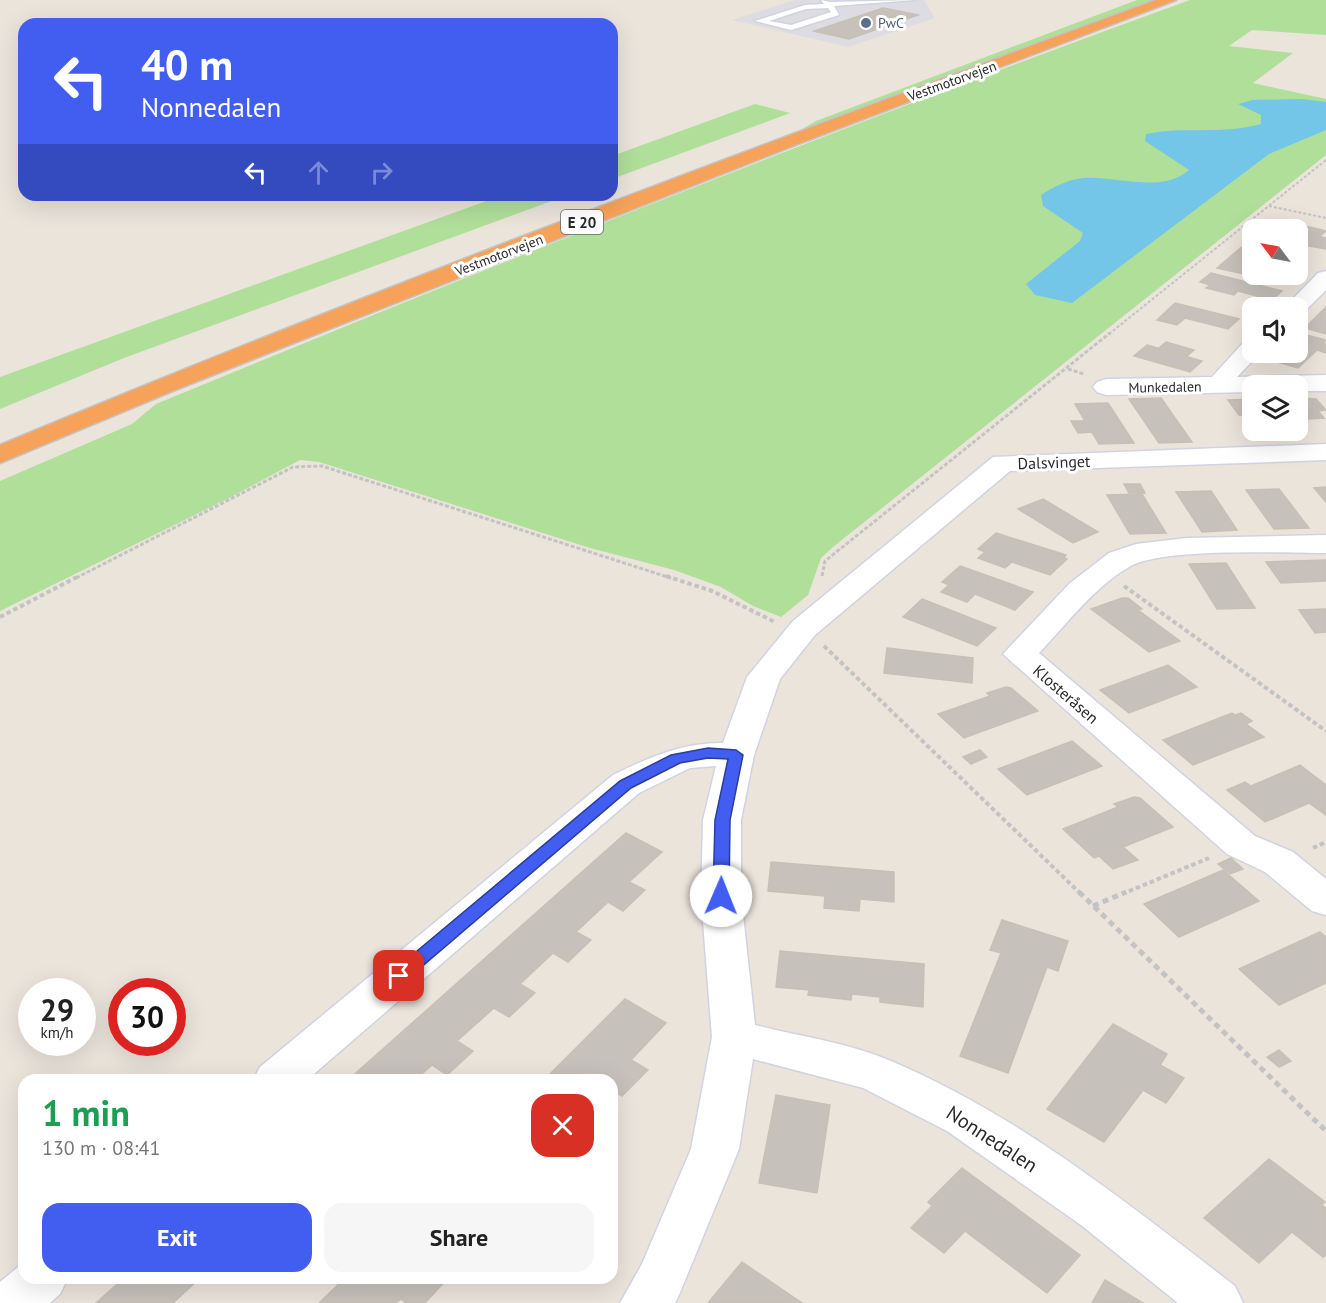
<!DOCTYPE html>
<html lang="en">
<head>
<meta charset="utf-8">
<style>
	:root { --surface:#fff; --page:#f6f6f6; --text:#222; --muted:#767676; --accent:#425ef1 }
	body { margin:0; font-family:"PT Sans",sans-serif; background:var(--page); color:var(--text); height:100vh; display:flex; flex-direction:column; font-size:22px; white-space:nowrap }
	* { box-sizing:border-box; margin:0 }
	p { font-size:20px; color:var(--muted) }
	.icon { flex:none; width:33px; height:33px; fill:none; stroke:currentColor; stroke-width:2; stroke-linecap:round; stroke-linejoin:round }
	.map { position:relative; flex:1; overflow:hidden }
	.panel { position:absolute; left:18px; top:1074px; width:600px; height:210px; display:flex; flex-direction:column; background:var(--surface); border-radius:18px; box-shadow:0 6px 24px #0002 }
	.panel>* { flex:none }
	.banner { position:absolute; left:18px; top:18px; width:600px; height:183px; border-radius:18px; box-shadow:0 6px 24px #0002; background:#425ef1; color:#fff; overflow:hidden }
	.needle { width:39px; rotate:302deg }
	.tools { position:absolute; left:1242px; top:219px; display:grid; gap:12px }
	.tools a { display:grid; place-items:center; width:66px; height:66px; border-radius:12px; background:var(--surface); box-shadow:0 6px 24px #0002; font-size:30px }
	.speed { position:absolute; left:18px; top:978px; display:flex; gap:12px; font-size:30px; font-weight:700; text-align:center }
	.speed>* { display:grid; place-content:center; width:78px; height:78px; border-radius:50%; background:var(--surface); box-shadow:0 6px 24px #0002; line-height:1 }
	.speed small { font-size:15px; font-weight:400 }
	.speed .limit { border:9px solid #d22; background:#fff; color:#111 }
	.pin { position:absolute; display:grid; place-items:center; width:51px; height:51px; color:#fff; margin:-26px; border-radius:12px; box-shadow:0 3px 9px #0006 }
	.me { position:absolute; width:66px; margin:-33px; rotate:1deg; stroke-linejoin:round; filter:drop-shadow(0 0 4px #0008) }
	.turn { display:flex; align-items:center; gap:21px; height:126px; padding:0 24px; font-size:27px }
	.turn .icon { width:78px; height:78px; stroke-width:2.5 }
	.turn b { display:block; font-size:42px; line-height:51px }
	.lanes { display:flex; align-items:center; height:57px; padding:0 24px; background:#0003; justify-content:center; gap:30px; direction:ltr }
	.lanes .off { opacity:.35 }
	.round { display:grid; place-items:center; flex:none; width:63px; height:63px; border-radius:18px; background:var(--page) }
	.head { display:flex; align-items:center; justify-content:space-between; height:102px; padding:0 24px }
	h1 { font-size:36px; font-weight:700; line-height:45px; color:#1e9e55 }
	.action { display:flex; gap:12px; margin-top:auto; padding:12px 24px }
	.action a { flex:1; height:69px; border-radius:18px; background:var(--accent); color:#fff; font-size:24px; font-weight:700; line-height:69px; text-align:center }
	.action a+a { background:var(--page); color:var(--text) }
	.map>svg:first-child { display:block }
	.industrial { fill:#dedce3 }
	.green { fill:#b0df9a }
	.water { fill:#73c6e8 }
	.building { fill:#c6c1bb; stroke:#c6c0b5; stroke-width:1.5 }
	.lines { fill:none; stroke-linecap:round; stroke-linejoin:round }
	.service-casing { stroke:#d1d3e1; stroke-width:3 }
	.minor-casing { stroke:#d1d3e1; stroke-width:3 }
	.motorway-casing { stroke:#c3c3c3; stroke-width:3 }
	.path-far3 { stroke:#c3c3c3; stroke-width:2; stroke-dasharray:3 2; stroke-linecap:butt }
	.path-far2 { stroke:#c3c3c3; stroke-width:3; stroke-dasharray:4 2; stroke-linecap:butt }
	.path-far1 { stroke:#c3c3c3; stroke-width:4; stroke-dasharray:4.5 3; stroke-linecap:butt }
	.path { stroke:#c3c3c3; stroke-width:5; stroke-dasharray:6 4.5; stroke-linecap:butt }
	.service { fill:#fff; fill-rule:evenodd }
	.minor { fill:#fff; fill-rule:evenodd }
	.motorway { fill:#f6a25b; fill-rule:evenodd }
	.route { fill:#425ef1; stroke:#2b3d9d; stroke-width:1.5 }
	.service-dot { fill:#5c6f8a; stroke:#fff; stroke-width:2 }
	.labels { text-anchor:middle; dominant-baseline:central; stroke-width:6; stroke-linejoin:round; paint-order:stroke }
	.far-service-label { font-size:14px; fill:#4e5e75; stroke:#fff; text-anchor:start }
	.far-street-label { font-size:14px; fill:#292929; stroke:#fff }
	.shield { fill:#fff; stroke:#696969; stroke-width:1.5 }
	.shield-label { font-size:15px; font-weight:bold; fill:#292929 }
	.street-label { font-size:16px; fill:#292929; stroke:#fff }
	.near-street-label { font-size:20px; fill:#292929; stroke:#fff }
</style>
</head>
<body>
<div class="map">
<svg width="1326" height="1303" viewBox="0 0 1326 1303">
	<rect width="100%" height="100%" fill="#ebe4db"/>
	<path class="industrial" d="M795 0H924L935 18 848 47 732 20Z"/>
	<g class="green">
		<path d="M1137 0H1157L820 125 802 129 816 121Z"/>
		<path d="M1190 0H1326V35L1252 30 1229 46 1293 53 1253 83 1326 99V155L833 547 821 558 808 595 781 617 753 606 721 587 674 570 590 548 319 462 300 460 227 499 0 611V481L132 424 156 404C498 263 842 126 1190 0Z"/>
		<path d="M755 104 790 113 612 179V156Z"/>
		<path d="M503 195H568L124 358 0 409V377Z"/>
	</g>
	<path class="water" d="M1302 99 1326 102V130L1269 154 1072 303 1035 295 1026 284 1080 241 1083 233 1043 206 1041 195C1054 187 1068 179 1084 178 1117 176 1162 194 1189 170L1145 141 1146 134C1184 126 1222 135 1261 124V115L1238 104 1252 100Z"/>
	<g class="building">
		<path d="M883 8 918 15 849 39 814 31Z"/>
		<path d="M1301 225 1326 231 1320 236 1298 231Z"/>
		<path d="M1298 231 1326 238V249L1298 244Z"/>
		<path d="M1244 245 1252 247V270L1244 274 1217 268Z"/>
		<path d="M1211 273 1282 291 1272 300 1238 291 1234 295 1206 288 1210 285 1200 282Z"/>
		<path d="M1175 303 1239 319 1228 329 1185 318 1177 325 1157 320Z"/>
		<path d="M1326 307V334L1305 328Z"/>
		<path d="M1298 333 1326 340 1323 344H1326V353L1317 350 1298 368 1270 360 1276 352H1298Z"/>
		<path d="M1166 342 1194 350 1187 356 1159 348Z"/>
		<path d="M1147 345 1202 361 1190 372 1134 356Z"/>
		<path d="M1161 398 1192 442 1159 443 1129 399Z"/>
		<path d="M1298 398 1316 399 1326 410 1318 411 1324 418 1307 419 1302 413H1298Z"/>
		<path d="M1252 399V416L1239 415 1228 400Z"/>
		<path d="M1108 403 1134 443 1099 444 1092 432 1078 433 1071 421H1085L1075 404Z"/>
		<path d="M1124 484H1140L1145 493H1129Z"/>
		<path d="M1326 487V502L1314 488Z"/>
		<path d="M1279 489 1309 528 1274 529 1246 490Z"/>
		<path d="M1211 491 1237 530 1202 532 1176 492Z"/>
		<path d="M1142 494 1166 533 1130 534 1107 495Z"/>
		<path d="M1043 499 1098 532 1073 543 1018 509Z"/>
		<path d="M996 533 1066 555 1064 558 1067 559 1050 575 1012 562 1005 568 978 558 985 552 978 549Z"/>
		<path d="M1326 560V581L1281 583 1266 562Z"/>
		<path d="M1226 563 1255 608 1217 609 1189 564Z"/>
		<path d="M960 566 1033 592 1015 610 975 594 967 602 941 592 949 585 942 582Z"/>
		<path d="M1122 598H1128L1142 609 1138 610 1180 641 1149 652 1091 609Z"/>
		<path d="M922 599 996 628 977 646 903 617Z"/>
		<path d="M1326 609V632L1315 633 1299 610Z"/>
		<path d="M887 648 973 658 972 683 884 673Z"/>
		<path d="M1168 665 1197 687 1129 713 1100 690Z"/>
		<path d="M1006 687 1011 688 1038 711 964 738 938 714 990 696 987 693Z"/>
		<path d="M1232 713 1235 715 1241 713 1252 721 1246 724 1264 737 1193 765 1163 740Z"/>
		<path d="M1072 741 1102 766 1027 795 998 769Z"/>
		<path d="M980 750 987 757 971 764 963 757Z"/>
		<path d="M1300 765 1326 785V815L1309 803 1265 822 1227 790 1245 782 1251 786Z"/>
		<path d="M1134 797 1140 798 1173 827 1123 847 1138 860 1113 869 1099 856 1094 858 1063 829 1118 807 1114 804Z"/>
		<path d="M626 833 662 852 629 882 645 890 623 911 608 902 576 932 591 940 568 962 553 953 520 984 535 993 509 1017 494 1008 457 1041 473 1051 447 1075 432 1065 415 1080H348Z"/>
		<path d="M1231 858 1243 869 1230 874 1218 864Z"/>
		<path d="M771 862 894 872V902L860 899 859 911 824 908 825 896 768 891Z"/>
		<path d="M1223 870 1259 901 1179 937 1144 904Z"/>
		<path d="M1002 920 1068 941 1058 971 1047 967 1008 1073 960 1056 1001 953 990 950Z"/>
		<path d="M1320 932 1326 937V983L1279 1005 1239 969Z"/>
		<path d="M780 951 924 964 923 1007 880 1002V997L852 994 851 1000 808 995 809 990 776 987Z"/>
		<path d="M625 999 666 1023 631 1060 648 1070 622 1096 612 1090V1080H544Z"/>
		<path d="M1113 1024 1167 1054 1160 1065 1184 1078 1166 1103 1143 1090 1104 1142 1047 1109Z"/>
		<path d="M1279 1050 1291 1061 1279 1067 1267 1057Z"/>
		<path d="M776 1095 830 1105 817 1193 759 1183Z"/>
		<path d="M1269 1159 1325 1202 1321 1205 1326 1208V1255L1323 1257 1292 1232 1259 1263 1204 1218Z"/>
		<path d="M962 1168 1080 1255 1047 1293 965 1231 944 1253 911 1228 932 1206 928 1202Z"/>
		<path d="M742 1262 802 1303H708Z"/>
		<path d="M124 1278H200L173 1303H96Z"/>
		<path d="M345 1278H448L425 1303H406L401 1299 396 1303H319Z"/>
		<path d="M1105 1280 1143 1303H1092Z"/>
	</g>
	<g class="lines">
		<g class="service-casing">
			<path id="service" d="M821 0 830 2 915 0 834 6 839 15 791 30 755 21 805 5 824 4ZM828 8 831 12 791 25 769 21 806 9Z"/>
		</g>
		<g class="minor-casing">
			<g id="minor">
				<path d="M1326 271V290L1303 313 1298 314V308H1284L1318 273Z"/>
				<path d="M1252 341V352H1261L1237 377 1326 375V391H1298V386H1252V392L1106 395 1097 392 1093 387 1097 382 1106 379 1212 377 1243 343Z"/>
				<path d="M1326 444V460L1010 471 815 635 780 679 754 755 741 820V896L755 1025C798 1036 850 1043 891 1061 1017 1114 1127 1203 1235 1286L1243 1303H1178L1081 1225 947 1131 863 1088 753 1059 739 1149 679 1295 675 1303H620L642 1264 691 1149 712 1037 701 896 703 820 716 766 690 768 639 793 307 1080H253L260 1067 613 775C648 758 683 742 723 743L747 677 793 621 993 457Z"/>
				<path d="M1326 535V553C1284 553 1161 547 1129 567 1093 588 1067 624 1039 653L1255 836 1293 852 1326 879V915L1312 911 1265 872 1227 854 1003 654 1069 584 1109 553 1136 544 1187 538Z"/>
				<path d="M24 1262V1278H68L60 1294 50 1303H0V1282Z"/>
			</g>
		</g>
		<g class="motorway-casing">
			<path id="motorway" d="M1156 0H1176L798 144 175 390 0 463V445C381 286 768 142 1156 0Z"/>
		</g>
		<g class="path-far3">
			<path d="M1269 206 1326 218"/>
			<path d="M1109 334 1326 160"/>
		</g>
		<g class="path-far2">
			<path d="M1068 369 1084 374"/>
			<path d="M822 576 825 561 1110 333"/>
			<path d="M76 578 293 467 322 466 671 578"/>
		</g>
		<g class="path-far1">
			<path d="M666 576 712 591 775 622"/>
			<path d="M1124 586 1326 731"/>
			<path d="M0 617 79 576"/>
			<path d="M824 646 1081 894"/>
			<path d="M1313 848 1326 842"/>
			<path d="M1122 894 1209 858"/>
		</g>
		<g class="path">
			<path d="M1079 892 1326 1131"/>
			<path d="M1093 906 1126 892"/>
		</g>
		<use href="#service" class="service"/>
		<use href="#minor" class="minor"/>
		<use href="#motorway" class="motorway"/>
	</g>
	<path class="route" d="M708 748 736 750 743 755 730 820 729 896 727 900 721 902 713 896 715 820 728 759 708 758 680 763 631 788 405 981H392L390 976 392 972 620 781 671 755Z"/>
	<circle class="service-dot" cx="866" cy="23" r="6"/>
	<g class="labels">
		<g class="far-service-label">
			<text x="878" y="23">PwC</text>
		</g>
		<g class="far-street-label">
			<text transform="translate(952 81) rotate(-20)">Vestmotorvejen</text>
			<text transform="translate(499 255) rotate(-21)">Vestmotorvejen</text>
			<text transform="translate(1165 387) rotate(-1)">Munkedalen</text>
		</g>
		<rect class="shield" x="561" y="210" width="42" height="24" rx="4.5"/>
		<g class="shield-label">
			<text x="582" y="222">E 20</text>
		</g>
		<g class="street-label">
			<text transform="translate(1054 462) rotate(-2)">Dalsvinget</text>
			<text transform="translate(1066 694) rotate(41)">Klosteråsen</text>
		</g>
		<g class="near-street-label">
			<text transform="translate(992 1139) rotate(33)">Nonnedalen</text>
		</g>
	</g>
</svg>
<div class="tools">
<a><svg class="needle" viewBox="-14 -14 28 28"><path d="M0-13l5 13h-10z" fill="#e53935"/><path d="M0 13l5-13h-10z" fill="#767676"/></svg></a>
<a><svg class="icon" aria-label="sound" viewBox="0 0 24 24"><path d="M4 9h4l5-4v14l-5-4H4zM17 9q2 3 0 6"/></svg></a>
<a><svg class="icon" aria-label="layers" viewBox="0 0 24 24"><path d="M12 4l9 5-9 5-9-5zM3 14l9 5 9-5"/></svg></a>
</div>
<div class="speed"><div>29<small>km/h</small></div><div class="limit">30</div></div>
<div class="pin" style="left:399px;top:976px;background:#d93025"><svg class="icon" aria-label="arrive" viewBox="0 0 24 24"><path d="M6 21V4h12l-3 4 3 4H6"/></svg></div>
<svg class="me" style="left:721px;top:896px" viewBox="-20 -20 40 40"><circle r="19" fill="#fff"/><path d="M0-13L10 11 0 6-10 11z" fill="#425ef1"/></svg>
<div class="banner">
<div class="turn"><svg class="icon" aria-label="left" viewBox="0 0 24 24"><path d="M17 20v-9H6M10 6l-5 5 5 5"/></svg><div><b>40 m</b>Nonnedalen</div></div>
<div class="lanes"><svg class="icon" aria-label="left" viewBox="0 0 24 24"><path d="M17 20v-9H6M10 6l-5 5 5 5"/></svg><svg class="icon off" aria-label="ahead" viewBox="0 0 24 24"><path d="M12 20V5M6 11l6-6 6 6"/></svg><svg class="icon off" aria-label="right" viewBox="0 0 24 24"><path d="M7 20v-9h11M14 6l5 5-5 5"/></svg></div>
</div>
<section class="panel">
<div class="head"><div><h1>1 min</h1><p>130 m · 08:41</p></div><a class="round" style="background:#d93025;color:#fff"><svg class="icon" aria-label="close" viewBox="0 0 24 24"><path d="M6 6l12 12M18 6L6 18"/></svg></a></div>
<div class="action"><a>Exit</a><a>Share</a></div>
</section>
</div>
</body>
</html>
